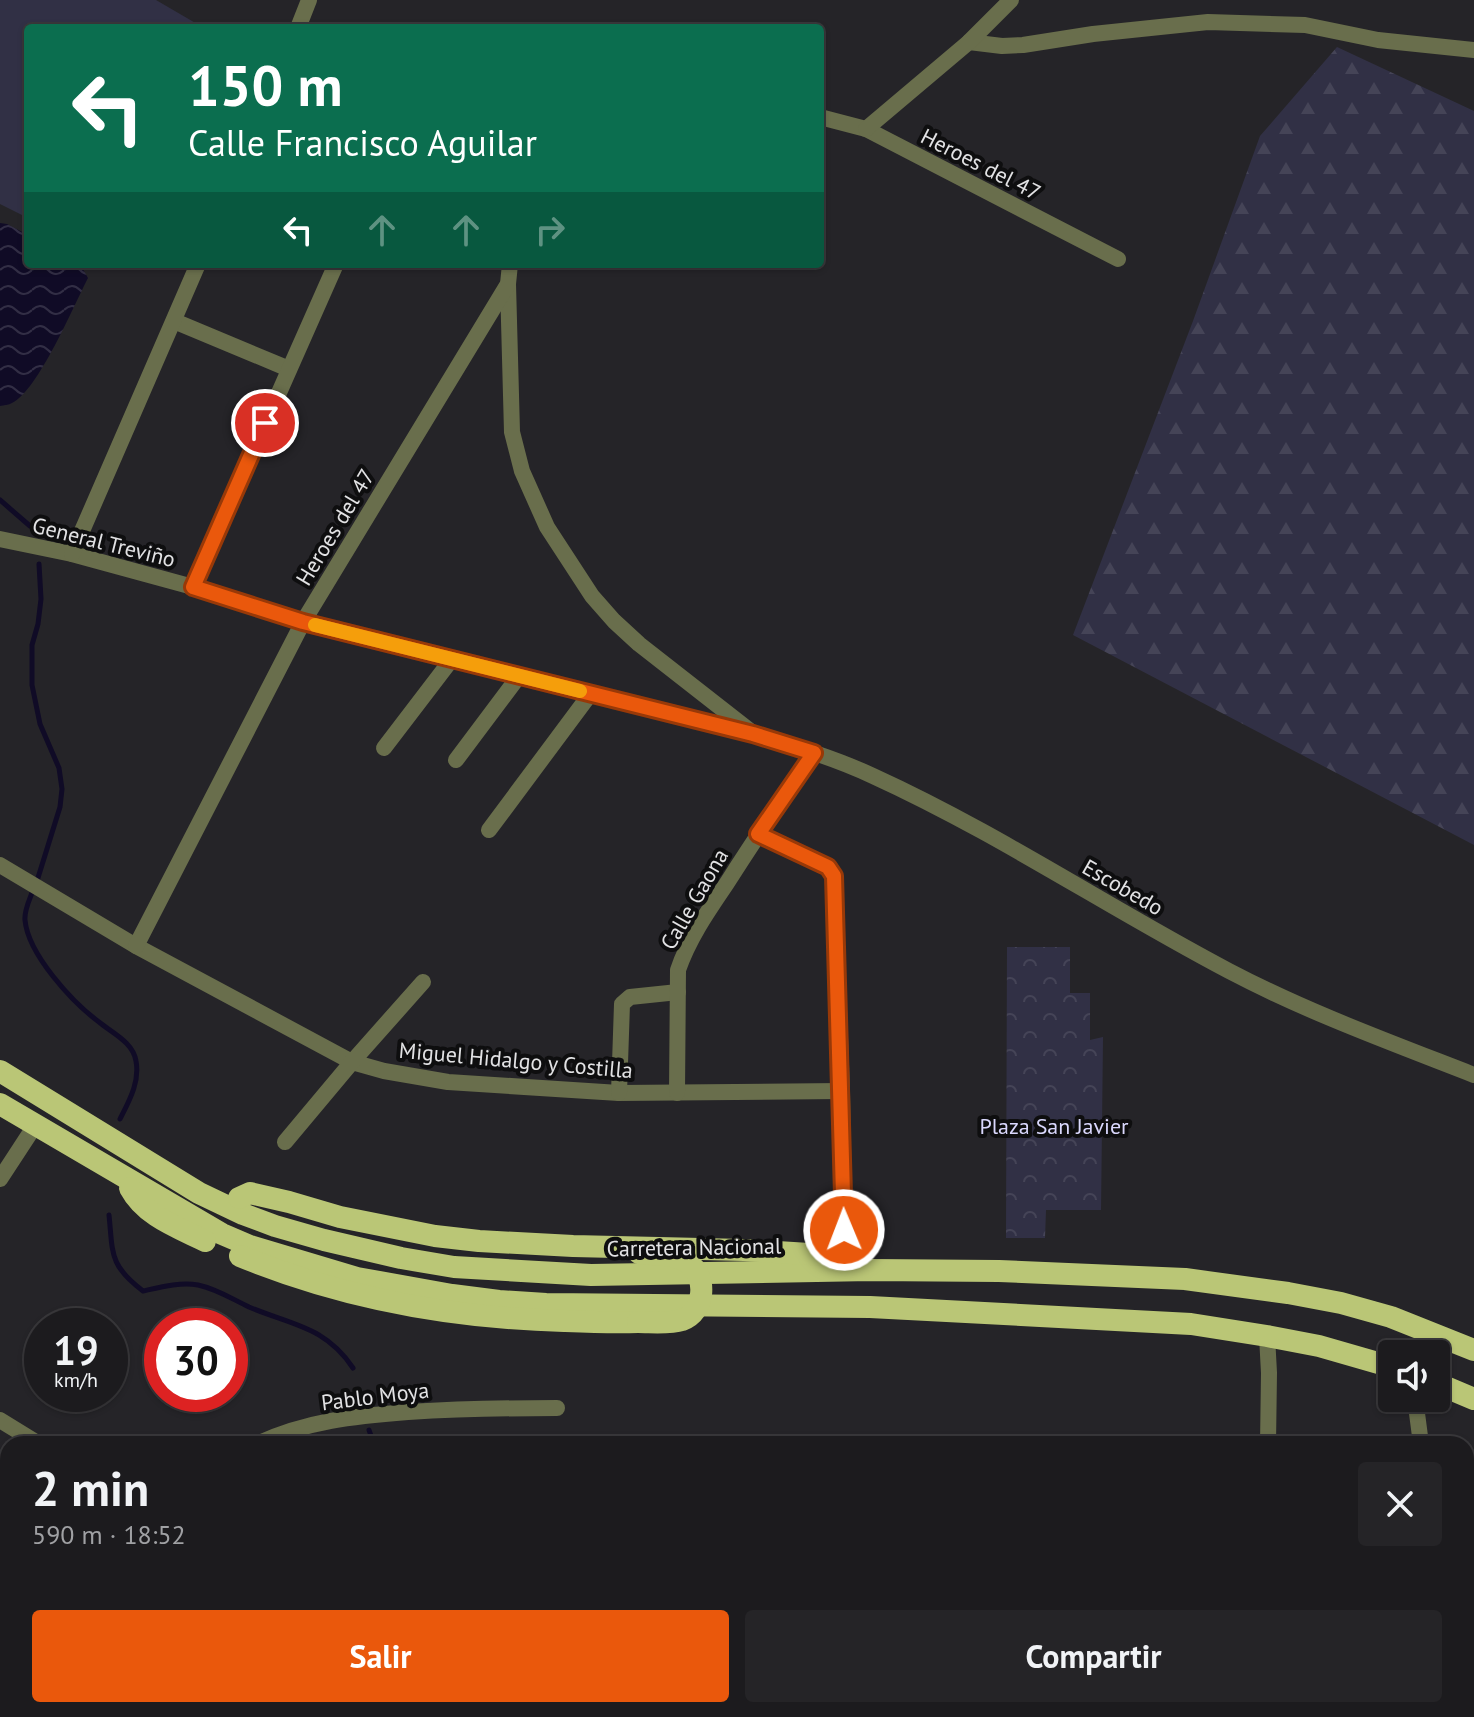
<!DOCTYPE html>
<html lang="es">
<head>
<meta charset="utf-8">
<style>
	:root { --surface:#1c1b1e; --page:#252427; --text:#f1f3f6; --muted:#a0a1a4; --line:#3a393c; --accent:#ea580c }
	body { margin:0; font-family:"PT Sans",sans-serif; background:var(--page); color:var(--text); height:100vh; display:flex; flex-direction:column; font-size:30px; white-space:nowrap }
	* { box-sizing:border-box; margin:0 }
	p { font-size:26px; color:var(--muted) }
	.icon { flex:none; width:44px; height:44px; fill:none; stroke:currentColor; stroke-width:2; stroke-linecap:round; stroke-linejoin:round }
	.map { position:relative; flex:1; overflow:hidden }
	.details { position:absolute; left:0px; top:1436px; width:1474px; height:282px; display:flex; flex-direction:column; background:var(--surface); border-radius:24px 24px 0 0; box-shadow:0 2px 6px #0004,0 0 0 2px var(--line) }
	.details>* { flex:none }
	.guide { position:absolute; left:24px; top:24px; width:800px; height:244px; border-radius:8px; box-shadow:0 2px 6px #0004,0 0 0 2px var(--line); background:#0b6e4f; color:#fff; overflow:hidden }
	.fabs { position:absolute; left:1378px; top:1340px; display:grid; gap:16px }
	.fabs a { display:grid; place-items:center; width:72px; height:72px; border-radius:8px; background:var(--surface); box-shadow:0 2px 6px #0004,0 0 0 2px var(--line); font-size:40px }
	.speed { position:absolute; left:24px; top:1308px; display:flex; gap:16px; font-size:40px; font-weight:700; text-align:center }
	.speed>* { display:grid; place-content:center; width:104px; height:104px; border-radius:50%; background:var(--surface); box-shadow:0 2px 6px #0004,0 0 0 2px var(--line); line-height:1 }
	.speed small { font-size:20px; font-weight:400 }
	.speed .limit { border:12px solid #d22; background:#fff; color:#111 }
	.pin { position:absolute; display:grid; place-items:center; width:68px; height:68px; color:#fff; margin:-34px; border:4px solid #fff; border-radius:50%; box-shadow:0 2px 8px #0007 }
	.me { position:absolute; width:88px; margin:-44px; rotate:359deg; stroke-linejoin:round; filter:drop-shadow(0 0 6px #0008) }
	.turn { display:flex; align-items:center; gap:28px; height:168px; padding:0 32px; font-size:36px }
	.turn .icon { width:104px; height:104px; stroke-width:2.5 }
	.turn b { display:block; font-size:56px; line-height:68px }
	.lanes { display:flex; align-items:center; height:76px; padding:0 32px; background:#0003; justify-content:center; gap:40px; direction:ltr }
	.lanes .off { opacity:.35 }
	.round { display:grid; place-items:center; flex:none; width:84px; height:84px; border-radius:8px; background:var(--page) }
	.overview { display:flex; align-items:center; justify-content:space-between; height:136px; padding:0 32px }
	h1 { font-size:48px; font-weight:600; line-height:60px }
	.action { display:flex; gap:16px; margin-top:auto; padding:16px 32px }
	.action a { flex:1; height:92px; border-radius:8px; background:var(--accent); color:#fff; font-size:32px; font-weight:600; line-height:92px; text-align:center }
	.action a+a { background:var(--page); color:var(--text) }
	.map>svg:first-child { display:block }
	.forest { fill:url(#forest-firs) }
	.park { fill:url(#park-crowns) }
	.garden { fill:#313045 }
	.water { fill:url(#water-waves) }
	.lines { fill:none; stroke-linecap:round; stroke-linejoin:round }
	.stream { stroke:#100b26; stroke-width:5 }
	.minor { stroke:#696e4c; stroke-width:16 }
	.trunk { stroke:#bac676; stroke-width:22 }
	.trunk-bridge { stroke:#bac676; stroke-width:22 }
	.route-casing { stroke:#983908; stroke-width:20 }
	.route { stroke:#ea580c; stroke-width:14 }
	.slow { stroke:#f59e0b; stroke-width:14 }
	.labels { text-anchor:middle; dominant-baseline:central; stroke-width:8; stroke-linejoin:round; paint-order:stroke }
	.street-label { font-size:22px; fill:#e2e2e4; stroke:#0e0e0f }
	.park-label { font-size:22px; fill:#dad8fd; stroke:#0e0e0f }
</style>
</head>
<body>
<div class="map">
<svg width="1474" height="1717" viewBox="0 0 1474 1717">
	<defs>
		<pattern id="forest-firs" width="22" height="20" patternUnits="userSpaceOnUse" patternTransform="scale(2)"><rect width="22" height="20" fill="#313045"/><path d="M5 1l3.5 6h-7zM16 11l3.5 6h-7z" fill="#454457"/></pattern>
		<pattern id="park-crowns" width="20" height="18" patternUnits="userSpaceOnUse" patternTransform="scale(2)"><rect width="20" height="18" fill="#313045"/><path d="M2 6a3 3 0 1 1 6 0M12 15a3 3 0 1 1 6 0" fill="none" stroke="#454457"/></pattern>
		<pattern id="water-waves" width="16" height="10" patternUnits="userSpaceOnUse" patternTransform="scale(2)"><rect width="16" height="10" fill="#100b26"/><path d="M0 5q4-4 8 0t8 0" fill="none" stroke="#322e45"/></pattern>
	</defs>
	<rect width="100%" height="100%" fill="#252428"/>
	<path class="forest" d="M1337 47 1474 111V845L1073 635 1193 321 1260 136Z"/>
	<path class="park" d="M1007 947H1070V993H1090V1040L1103 1037 1101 1210H1046L1045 1238H1006Z"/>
	<path class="garden" d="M0 0H156L204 28H28V218L0 204Z"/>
	<g class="water">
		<path d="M0 223 7 224 28 235V264H80L88 278C74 305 38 391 12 403 9 405 4 405 0 406Z"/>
		<path d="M55 1710H1209L1224 1717H57Z"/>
	</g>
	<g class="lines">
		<g class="stream">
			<path d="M0 500 30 526"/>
			<path d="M37 881 60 807 62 789 59 768 40 724 32 685V645L38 624 41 599 39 564"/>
			<path d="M33 890C30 899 24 910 25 920 28 954 72 1002 99 1022 112 1033 133 1042 136 1061 140 1082 129 1101 120 1119"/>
			<path d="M109 1215C113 1254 109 1265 143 1291 161 1287 180 1282 198 1285 217 1289 232 1299 249 1307 291 1325 325 1326 353 1368"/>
			<path d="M369 1430 374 1444"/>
		</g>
		<g class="minor">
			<path d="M298 28 309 0"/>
			<path d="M969 42 1002 46 1023 45 1093 34 1208 22 1305 25 1378 40 1474 50"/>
			<path d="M820 117 866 129 1118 259"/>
			<path d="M866 129 969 42 1011 0"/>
			<path d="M508 284 512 432 522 471 547 527 592 596 614 621 639 644 749 730"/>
			<path d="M174 321 289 369"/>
			<path d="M0 539 72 554 193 587 303 622 753 734C794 746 835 758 873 776 996 832 1109 908 1229 971 1307 1012 1392 1043 1474 1075"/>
			<path d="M72 554 198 264"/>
			<path d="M193 587 336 264"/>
			<path d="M384 748 452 659"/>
			<path d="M456 760 519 676"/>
			<path d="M489 830 591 693"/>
			<path d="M758 834 828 867 834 876 842 1091 845 1258"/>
			<path d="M0 865 136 946 352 1062 384 1071 448 1082 619 1093 842 1091"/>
			<path d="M136 946 303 622 508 284 510 264"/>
			<path d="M619 1093 622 1004 630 997 678 992"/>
			<path d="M677 1093 678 970C689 938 708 911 727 883 755 839 784 796 814 753"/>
			<path d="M285 1142 352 1062 423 982"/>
			<path d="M0 1179 36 1124"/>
			<path d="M1267 1336 1269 1373 1268 1444"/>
			<path d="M1415 1398 1421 1444"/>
			<path d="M0 1420 39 1444"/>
			<path d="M257 1444C306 1421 355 1416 408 1412 458 1409 508 1408 557 1408"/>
			<path d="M1424 1717 1425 1710"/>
		</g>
		<g class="trunk">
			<path d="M0 1071 199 1193 243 1214 275 1226 324 1240 401 1258 454 1267 591 1275 871 1270 999 1271 1185 1279 1288 1293 1341 1303 1391 1317 1474 1350"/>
			<path d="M0 1104 222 1234 250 1246 357 1278 452 1295 499 1301 546 1304 870 1307 1191 1324 1267 1336 1319 1346 1392 1367"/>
			<path d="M130 1188C145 1216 177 1227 205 1241"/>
			<path d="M239 1198 250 1193 289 1202 340 1217 435 1236 479 1241 573 1246 744 1250 825 1255 856 1262"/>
			<path d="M240 1256C342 1298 454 1318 564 1321 589 1322 613 1323 638 1322"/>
			<path d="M1436 1383 1474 1399"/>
		</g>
		<path class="trunk-bridge" d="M638 1322C652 1322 669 1324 682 1320 705 1312 708 1276 688 1263 675 1253 654 1255 639 1253"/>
	</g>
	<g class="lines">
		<g class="route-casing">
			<path id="route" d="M265 423 193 587 303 622 753 734 814 753 758 834 828 867 834 876 844 1230"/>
		</g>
		<use href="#route" class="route"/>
		<path class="slow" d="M315 625 580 691"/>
	</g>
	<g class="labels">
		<g class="street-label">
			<text transform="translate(981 164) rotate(27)">Heroes del 47</text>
			<text transform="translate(335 527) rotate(-59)">Heroes del 47</text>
			<text transform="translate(104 542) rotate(14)">General Treviño</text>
			<text transform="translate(1123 887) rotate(30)">Escobedo</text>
			<text transform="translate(694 899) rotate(-60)">Calle Gaona</text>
			<text transform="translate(516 1060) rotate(5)">Miguel Hidalgo y Costilla</text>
			<text transform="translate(694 1247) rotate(-1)">Carretera Nacional</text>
			<text transform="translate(375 1396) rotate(-7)">Pablo Moya</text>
		</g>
		<g class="park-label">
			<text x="1054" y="1126">Plaza San Javier</text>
		</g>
	</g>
</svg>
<div class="fabs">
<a><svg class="icon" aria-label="sound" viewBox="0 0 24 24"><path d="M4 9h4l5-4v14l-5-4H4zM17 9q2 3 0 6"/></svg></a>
</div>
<div class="speed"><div>19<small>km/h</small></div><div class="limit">30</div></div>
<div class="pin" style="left:265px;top:423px;background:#d93025"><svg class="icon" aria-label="arrive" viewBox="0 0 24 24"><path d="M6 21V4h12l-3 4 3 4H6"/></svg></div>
<svg class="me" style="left:844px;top:1230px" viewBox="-20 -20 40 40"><circle r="17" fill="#ea580c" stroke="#fff" stroke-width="3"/><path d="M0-11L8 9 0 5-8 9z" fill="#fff"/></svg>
<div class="guide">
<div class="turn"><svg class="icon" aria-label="left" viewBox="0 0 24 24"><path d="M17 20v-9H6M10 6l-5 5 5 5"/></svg><div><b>150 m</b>Calle Francisco Aguilar</div></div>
<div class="lanes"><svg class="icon" aria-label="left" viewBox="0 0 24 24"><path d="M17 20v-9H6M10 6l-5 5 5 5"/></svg><svg class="icon off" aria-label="ahead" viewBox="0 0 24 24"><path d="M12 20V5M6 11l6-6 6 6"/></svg><svg class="icon off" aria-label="ahead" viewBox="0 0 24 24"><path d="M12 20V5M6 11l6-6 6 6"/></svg><svg class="icon off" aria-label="right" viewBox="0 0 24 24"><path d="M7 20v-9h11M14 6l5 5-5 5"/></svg></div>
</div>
<section class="details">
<div class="overview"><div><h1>2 min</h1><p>590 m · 18:52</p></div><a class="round"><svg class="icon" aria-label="close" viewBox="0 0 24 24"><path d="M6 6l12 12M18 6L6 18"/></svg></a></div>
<div class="action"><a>Salir</a><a>Compartir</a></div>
</section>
</div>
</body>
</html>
